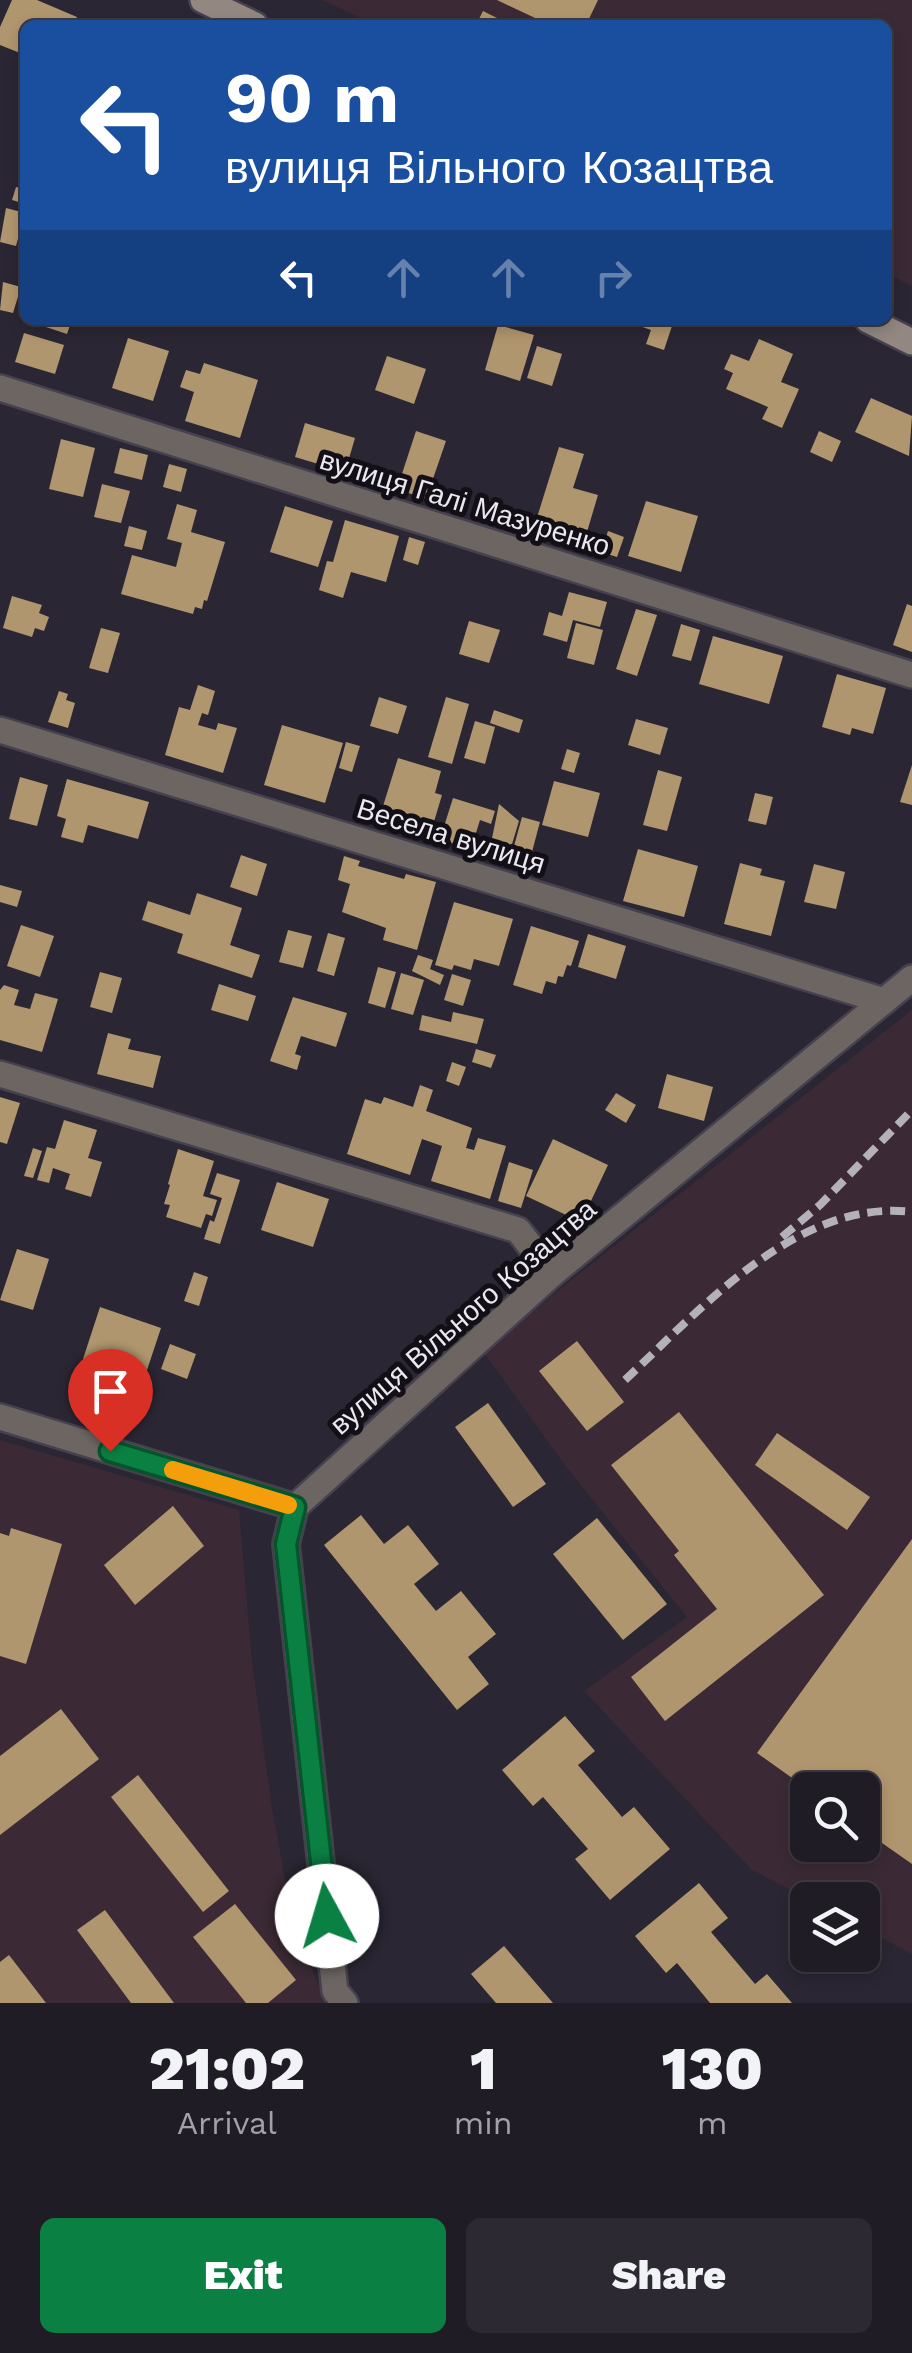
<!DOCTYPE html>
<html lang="en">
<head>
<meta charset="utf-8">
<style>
	:root { --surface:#201c26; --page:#2d2932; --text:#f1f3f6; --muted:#a2a1a7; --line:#3d3a43; --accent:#0b8043 }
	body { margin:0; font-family:"Work Sans",sans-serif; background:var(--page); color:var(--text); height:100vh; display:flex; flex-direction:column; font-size:38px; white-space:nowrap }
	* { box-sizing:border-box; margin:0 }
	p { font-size:32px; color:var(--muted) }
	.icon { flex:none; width:55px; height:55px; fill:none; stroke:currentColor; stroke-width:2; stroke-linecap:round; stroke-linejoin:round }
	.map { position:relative; height:2003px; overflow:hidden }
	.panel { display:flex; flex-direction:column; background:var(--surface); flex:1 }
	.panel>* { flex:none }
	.hud { position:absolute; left:20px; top:20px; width:872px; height:305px; border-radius:15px; box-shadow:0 5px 15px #0003,0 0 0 2px var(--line); background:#1a4fa0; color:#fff; overflow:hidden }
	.tools { position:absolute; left:790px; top:1772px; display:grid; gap:20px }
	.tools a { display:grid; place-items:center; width:90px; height:90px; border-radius:15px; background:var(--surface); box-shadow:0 5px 15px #0003,0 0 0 2px var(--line); font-size:50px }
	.pin { position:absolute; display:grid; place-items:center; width:85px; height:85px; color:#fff; margin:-102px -42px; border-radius:50% 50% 50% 0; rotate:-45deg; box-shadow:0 0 10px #0007 }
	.pin .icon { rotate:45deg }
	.me { position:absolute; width:110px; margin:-55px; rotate:354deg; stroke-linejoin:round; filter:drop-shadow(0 0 8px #0008) }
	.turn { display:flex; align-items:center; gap:35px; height:210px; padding:0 40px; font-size:45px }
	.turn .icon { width:130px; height:130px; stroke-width:2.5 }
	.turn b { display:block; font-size:70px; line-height:85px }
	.lanes { display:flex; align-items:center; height:95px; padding:0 40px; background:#0003; justify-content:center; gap:50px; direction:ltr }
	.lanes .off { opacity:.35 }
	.eta { display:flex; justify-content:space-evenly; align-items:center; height:170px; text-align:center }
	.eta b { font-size:60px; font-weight:800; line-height:70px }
	.primary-button { display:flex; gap:20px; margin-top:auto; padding:20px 40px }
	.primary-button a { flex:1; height:115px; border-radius:15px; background:var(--accent); color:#fff; font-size:40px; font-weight:800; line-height:115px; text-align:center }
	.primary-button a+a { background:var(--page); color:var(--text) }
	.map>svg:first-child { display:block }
	.industrial { fill:#3b2a35; fill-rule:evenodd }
	.building { fill:#b0966e }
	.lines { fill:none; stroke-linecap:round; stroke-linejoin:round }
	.minor-casing { stroke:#45414e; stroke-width:30 }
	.secondary-casing { stroke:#45414e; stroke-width:30 }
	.minor { stroke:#6c6561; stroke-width:25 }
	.secondary { stroke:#928781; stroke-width:25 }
	.rail { stroke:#b4b1bb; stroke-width:8; stroke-dasharray:15 8; stroke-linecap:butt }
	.route-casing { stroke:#07532c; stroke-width:25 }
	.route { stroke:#0b8043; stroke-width:18 }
	.slow { stroke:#f59e0b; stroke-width:18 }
	.labels { text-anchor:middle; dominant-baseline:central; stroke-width:10; stroke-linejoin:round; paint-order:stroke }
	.street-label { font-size:28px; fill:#ebe8f1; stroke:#121016 }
</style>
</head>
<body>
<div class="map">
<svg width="912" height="2003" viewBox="0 0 912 2003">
	<rect width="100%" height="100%" fill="#2a2633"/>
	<g class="industrial">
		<path d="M322 0H912V286L888 274V25H376Z"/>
		<path d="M912 1010V1954L863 1928 862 1900H809L751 1869 584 1691 687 1617 564 1464 485 1354 551 1296ZM808 1790H862V1845H808Z"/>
		<path d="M0 1440 239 1510 252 1661 272 1809 294 1926 326 2003H0Z"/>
	</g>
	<g class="building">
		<path d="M12 0H37L77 17 74 25H25V43L20 53 0 45V27Z"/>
		<path d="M497 0H598L586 25H550Z"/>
		<path d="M483 11 511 25H476Z"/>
		<path d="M16 187 25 189V204L12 200Z"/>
		<path d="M6 208 25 213 16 246 0 242Z"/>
		<path d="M3 282 21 287 13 313 0 310Z"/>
		<path d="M48 320 71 322 67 334 46 327Z"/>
		<path d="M636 320H674L664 350 646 344 651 330 634 324Z"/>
		<path d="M498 325 534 335 520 381 485 370Z"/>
		<path d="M24 333 64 345 55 374 15 362Z"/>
		<path d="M128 338 169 351 153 401 112 388Z"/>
		<path d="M759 339 793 354 781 382 799 389 782 428 762 419 768 407 726 389 733 373 724 369 731 354 749 361Z"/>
		<path d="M537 346 562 354 552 386 527 378Z"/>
		<path d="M387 356 426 369 414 404 375 390Z"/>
		<path d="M204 363 258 380 240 438 185 421 194 392 180 387 186 370 200 374Z"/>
		<path d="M871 398 912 416 909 456 855 432Z"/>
		<path d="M305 423 355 438 345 472 295 457Z"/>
		<path d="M416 431 446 441 426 499 397 489Z"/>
		<path d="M819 431 841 441 832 462 810 452Z"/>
		<path d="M61 439 95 448 83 497 49 489Z"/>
		<path d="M559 447 584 454 573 488 598 495 584 542 534 527Z"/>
		<path d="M120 448 148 455 142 480 114 473Z"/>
		<path d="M169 464 187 469 181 492 163 487Z"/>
		<path d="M102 484 130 491 121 523 94 517Z"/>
		<path d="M646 501 698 516 681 572 628 556Z"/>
		<path d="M177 504 197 510 191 532 225 542 207 601 204 600 202 609 195 607 193 614 121 594 132 555 176 567 182 543 167 539Z"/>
		<path d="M285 506 333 521 318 567 270 552Z"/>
		<path d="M345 520 399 536 386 582 351 572 343 598 319 590 327 561 333 562Z"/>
		<path d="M129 526 147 531 142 550 124 546Z"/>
		<path d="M608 531 624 537 617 557 601 552Z"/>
		<path d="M409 537 425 542 418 565 403 560Z"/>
		<path d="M569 592 607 602 600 627 573 620 567 642 543 635 549 612 562 616Z"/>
		<path d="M12 596 42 605 39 613 49 617 44 631 35 628 32 637 3 628Z"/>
		<path d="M907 604 912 606V652L893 645Z"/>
		<path d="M636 609 657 615 637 676 616 669Z"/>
		<path d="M469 621 500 630 489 663 459 654Z"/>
		<path d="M576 623 603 630 594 665 567 658Z"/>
		<path d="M681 624 700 630 691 661 672 656Z"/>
		<path d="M101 628 120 633 108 673 89 668Z"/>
		<path d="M713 636 783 656 769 704 699 684Z"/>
		<path d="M837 674 886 688 873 734 852 728 850 735 822 727Z"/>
		<path d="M198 685 215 691 208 715 202 713 198 725 216 730 218 723 237 728 223 773 165 755 179 707 190 710Z"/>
		<path d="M59 691 68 694 66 700 75 703 68 728 48 722Z"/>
		<path d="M379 697 407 706 398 734 370 726Z"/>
		<path d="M446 697 469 704 452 764 428 757Z"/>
		<path d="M494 710 523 720 519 733 490 723Z"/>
		<path d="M636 719 668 728 660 755 628 745Z"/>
		<path d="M475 721 495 727 485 764 464 758Z"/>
		<path d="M282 725 343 743 325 803 264 785Z"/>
		<path d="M346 742 360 746 352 772 339 768Z"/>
		<path d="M567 749 580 753 574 773 561 769Z"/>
		<path d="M398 758 441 771 435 793 442 795 430 835 379 819Z"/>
		<path d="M912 765V805L900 802Z"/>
		<path d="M658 770 682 777 667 831 643 825Z"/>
		<path d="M20 777 48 785 37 826 9 819Z"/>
		<path d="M67 779 149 802 138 839 88 825 83 843 61 837 66 819 57 816Z"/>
		<path d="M554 781 600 793 588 837 542 825Z"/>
		<path d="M755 793 773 797 766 825 748 821Z"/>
		<path d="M453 798 495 811 491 824 480 820 471 849 440 839Z"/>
		<path d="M499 804 519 821 509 854 490 848Z"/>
		<path d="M522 817 540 822 529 863 511 857Z"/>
		<path d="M638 849 698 866 684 917 623 901Z"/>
		<path d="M241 855 267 864 257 896 230 887Z"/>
		<path d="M344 856 360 861 358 866 404 879 406 874 436 882 417 950 383 940 386 928 342 912 350 884 338 880Z"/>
		<path d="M740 863 762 869 760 875 785 881 771 936 724 924Z"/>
		<path d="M814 864 845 872 836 909 804 902Z"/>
		<path d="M0 885 22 891 17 907 0 902Z"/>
		<path d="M197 893 242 908 230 945 260 955 252 978 177 953 183 934 142 920 148 901 190 915Z"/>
		<path d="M454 902 513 919 499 966 474 959 471 970 454 965 452 970 435 965Z"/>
		<path d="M21 925 54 936 40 977 7 966Z"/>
		<path d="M531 926 579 941 571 966 567 965 563 977 558 976 556 984 546 981 542 994 513 985Z"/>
		<path d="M288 930 312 936 303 968 279 962Z"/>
		<path d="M328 933 345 938 334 976 317 971Z"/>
		<path d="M588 934 626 946 616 979 578 967Z"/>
		<path d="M418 955 433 960 430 969 444 975 440 985 412 971Z"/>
		<path d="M378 967 396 972 385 1008 368 1003Z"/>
		<path d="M100 972 122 978 112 1013 90 1007Z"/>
		<path d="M401 973 424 980 413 1015 391 1009Z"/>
		<path d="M452 974 471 980 463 1006 444 1000Z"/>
		<path d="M219 984 256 996 248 1021 211 1010Z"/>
		<path d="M4 985 19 990 14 1005 30 1009 35 993 58 999 42 1052 0 1040V990Z"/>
		<path d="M293 997 347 1013 336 1047 301 1036 295 1054 301 1056 297 1070 270 1061Z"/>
		<path d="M453 1012 484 1019 477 1044 419 1030 422 1015 451 1022Z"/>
		<path d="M108 1033 131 1039 128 1049 161 1056 153 1088 97 1074Z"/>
		<path d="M476 1049 496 1055 491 1068 472 1062Z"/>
		<path d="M452 1062 466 1067 459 1086 446 1081Z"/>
		<path d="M667 1074 713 1087 704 1121 658 1108Z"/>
		<path d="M420 1085 433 1090 426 1111 472 1128 466 1148 474 1150 478 1138 506 1146 490 1199 431 1181 442 1146 422 1139 410 1175 347 1154 365 1099 381 1104 384 1097 413 1107Z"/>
		<path d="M616 1093 636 1105 626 1123 605 1110Z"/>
		<path d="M0 1097 20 1103 7 1144 0 1142Z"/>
		<path d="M64 1120 97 1130 88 1158 102 1162 91 1197 65 1189 70 1174 53 1168 49 1183 37 1180 47 1147 55 1149Z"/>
		<path d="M553 1139 608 1165 581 1222 526 1196Z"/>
		<path d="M33 1148 42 1151 33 1178 24 1176Z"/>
		<path d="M178 1149 214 1161 203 1196 217 1200 212 1216 206 1214 201 1228 166 1217 170 1205 164 1204 170 1185 168 1184Z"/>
		<path d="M509 1162 533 1170 521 1208 498 1201Z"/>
		<path d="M217 1173 240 1180 220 1244 204 1239 210 1220 214 1222 222 1198 210 1194Z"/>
		<path d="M277 1182 329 1199 313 1247 261 1230Z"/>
		<path d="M17 1249 49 1259 33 1310 0 1300Z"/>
		<path d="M194 1272 208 1277 199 1306 184 1301Z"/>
		<path d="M100 1307 161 1328 144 1379 83 1359Z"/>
		<path d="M577 1341 624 1402 587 1431 539 1371Z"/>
		<path d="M170 1344 196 1354 187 1379 161 1369Z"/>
		<path d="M488 1403 546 1484 513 1507 455 1427Z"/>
		<path d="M679 1412 824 1595 665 1721 631 1677 717 1609 674 1555 679 1551 611 1465Z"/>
		<path d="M777 1433 870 1497 847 1530 755 1465Z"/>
		<path d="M173 1506 204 1546 135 1605 104 1565Z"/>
		<path d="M361 1515 384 1544 408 1525 439 1564 414 1584 436 1611 461 1591 496 1634 468 1657 489 1684 457 1710 324 1545Z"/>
		<path d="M597 1518 667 1604 623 1640 553 1554Z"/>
		<path d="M11 1528 62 1544 26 1664 0 1656V1533L9 1536Z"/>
		<path d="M912 1539V1864L862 1829V1790H809L757 1753Z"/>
		<path d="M61 1709 99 1759 0 1835V1756Z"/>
		<path d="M565 1716 595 1751 578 1765 622 1817 634 1807 670 1849 610 1900 575 1859 588 1849 543 1797 533 1806 502 1770Z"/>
		<path d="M138 1775 229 1891 203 1912 111 1797Z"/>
		<path d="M699 1883 728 1918 711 1932 755 1984 767 1974 792 2003H710L677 1963 666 1973 635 1936Z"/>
		<path d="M235 1904 296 1980 268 2003H246L193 1937Z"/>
		<path d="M105 1910 174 2003H131L77 1930Z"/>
		<path d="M504 1946 553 2003H496L471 1974Z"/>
		<path d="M9 1955 46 2003H0V1962Z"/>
	</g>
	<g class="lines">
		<g class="minor-casing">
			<g id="minor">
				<path d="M0 388 912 675"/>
				<path d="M0 730 884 1001"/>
				<path d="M0 1074 518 1230 552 1274"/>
				<path d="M0 1417 295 1507 552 1274 912 978"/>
				<path d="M295 1507 286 1544 335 1991 345 2003"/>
			</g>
		</g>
		<g class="secondary-casing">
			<g id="secondary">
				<path d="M203 0 255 25"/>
				<path d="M868 320 912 342"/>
			</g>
		</g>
		<use href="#minor" class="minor"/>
		<use href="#secondary" class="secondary"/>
		<g class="rail">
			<path d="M782 1237 820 1205 912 1110"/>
			<path d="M625 1380C700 1310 798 1198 912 1212"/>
		</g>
	</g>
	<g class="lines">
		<g class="route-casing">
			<path id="route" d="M110 1451 295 1507 286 1544 327 1916"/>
		</g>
		<use href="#route" class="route"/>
		<path class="slow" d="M173 1470 288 1505"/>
	</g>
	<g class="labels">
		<g class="street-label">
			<text transform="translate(465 503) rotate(17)">вулиця Галі Мазуренко</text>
			<text transform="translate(451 836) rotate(17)">Весела вулиця</text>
			<text transform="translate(463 1317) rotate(-41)">вулиця Вільного Козацтва</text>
		</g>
	</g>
</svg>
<div class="tools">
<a><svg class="icon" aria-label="search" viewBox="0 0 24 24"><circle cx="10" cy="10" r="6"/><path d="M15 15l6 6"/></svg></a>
<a><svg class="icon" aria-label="layers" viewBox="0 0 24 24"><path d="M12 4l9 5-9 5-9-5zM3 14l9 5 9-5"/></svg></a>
</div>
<div class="pin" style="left:110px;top:1451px;background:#d93025"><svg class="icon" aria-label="arrive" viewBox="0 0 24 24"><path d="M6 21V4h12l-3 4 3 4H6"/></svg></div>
<svg class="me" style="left:327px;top:1916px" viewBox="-20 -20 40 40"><circle r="19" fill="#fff"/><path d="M0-13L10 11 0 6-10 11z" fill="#0b8043"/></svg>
<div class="hud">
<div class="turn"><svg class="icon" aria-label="left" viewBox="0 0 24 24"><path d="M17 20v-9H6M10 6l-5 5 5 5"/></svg><div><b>90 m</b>вулиця Вільного Козацтва</div></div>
<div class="lanes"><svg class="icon" aria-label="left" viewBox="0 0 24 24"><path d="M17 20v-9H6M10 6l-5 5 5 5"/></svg><svg class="icon off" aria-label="ahead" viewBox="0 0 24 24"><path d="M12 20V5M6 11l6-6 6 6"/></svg><svg class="icon off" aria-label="ahead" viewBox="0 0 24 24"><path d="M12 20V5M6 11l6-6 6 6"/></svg><svg class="icon off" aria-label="right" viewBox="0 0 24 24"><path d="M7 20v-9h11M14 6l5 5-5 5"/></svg></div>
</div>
</div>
<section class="panel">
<div class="eta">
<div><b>21:02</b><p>Arrival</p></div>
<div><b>1</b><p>min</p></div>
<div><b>130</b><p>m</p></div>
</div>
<div class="primary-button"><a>Exit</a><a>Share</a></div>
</section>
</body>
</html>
